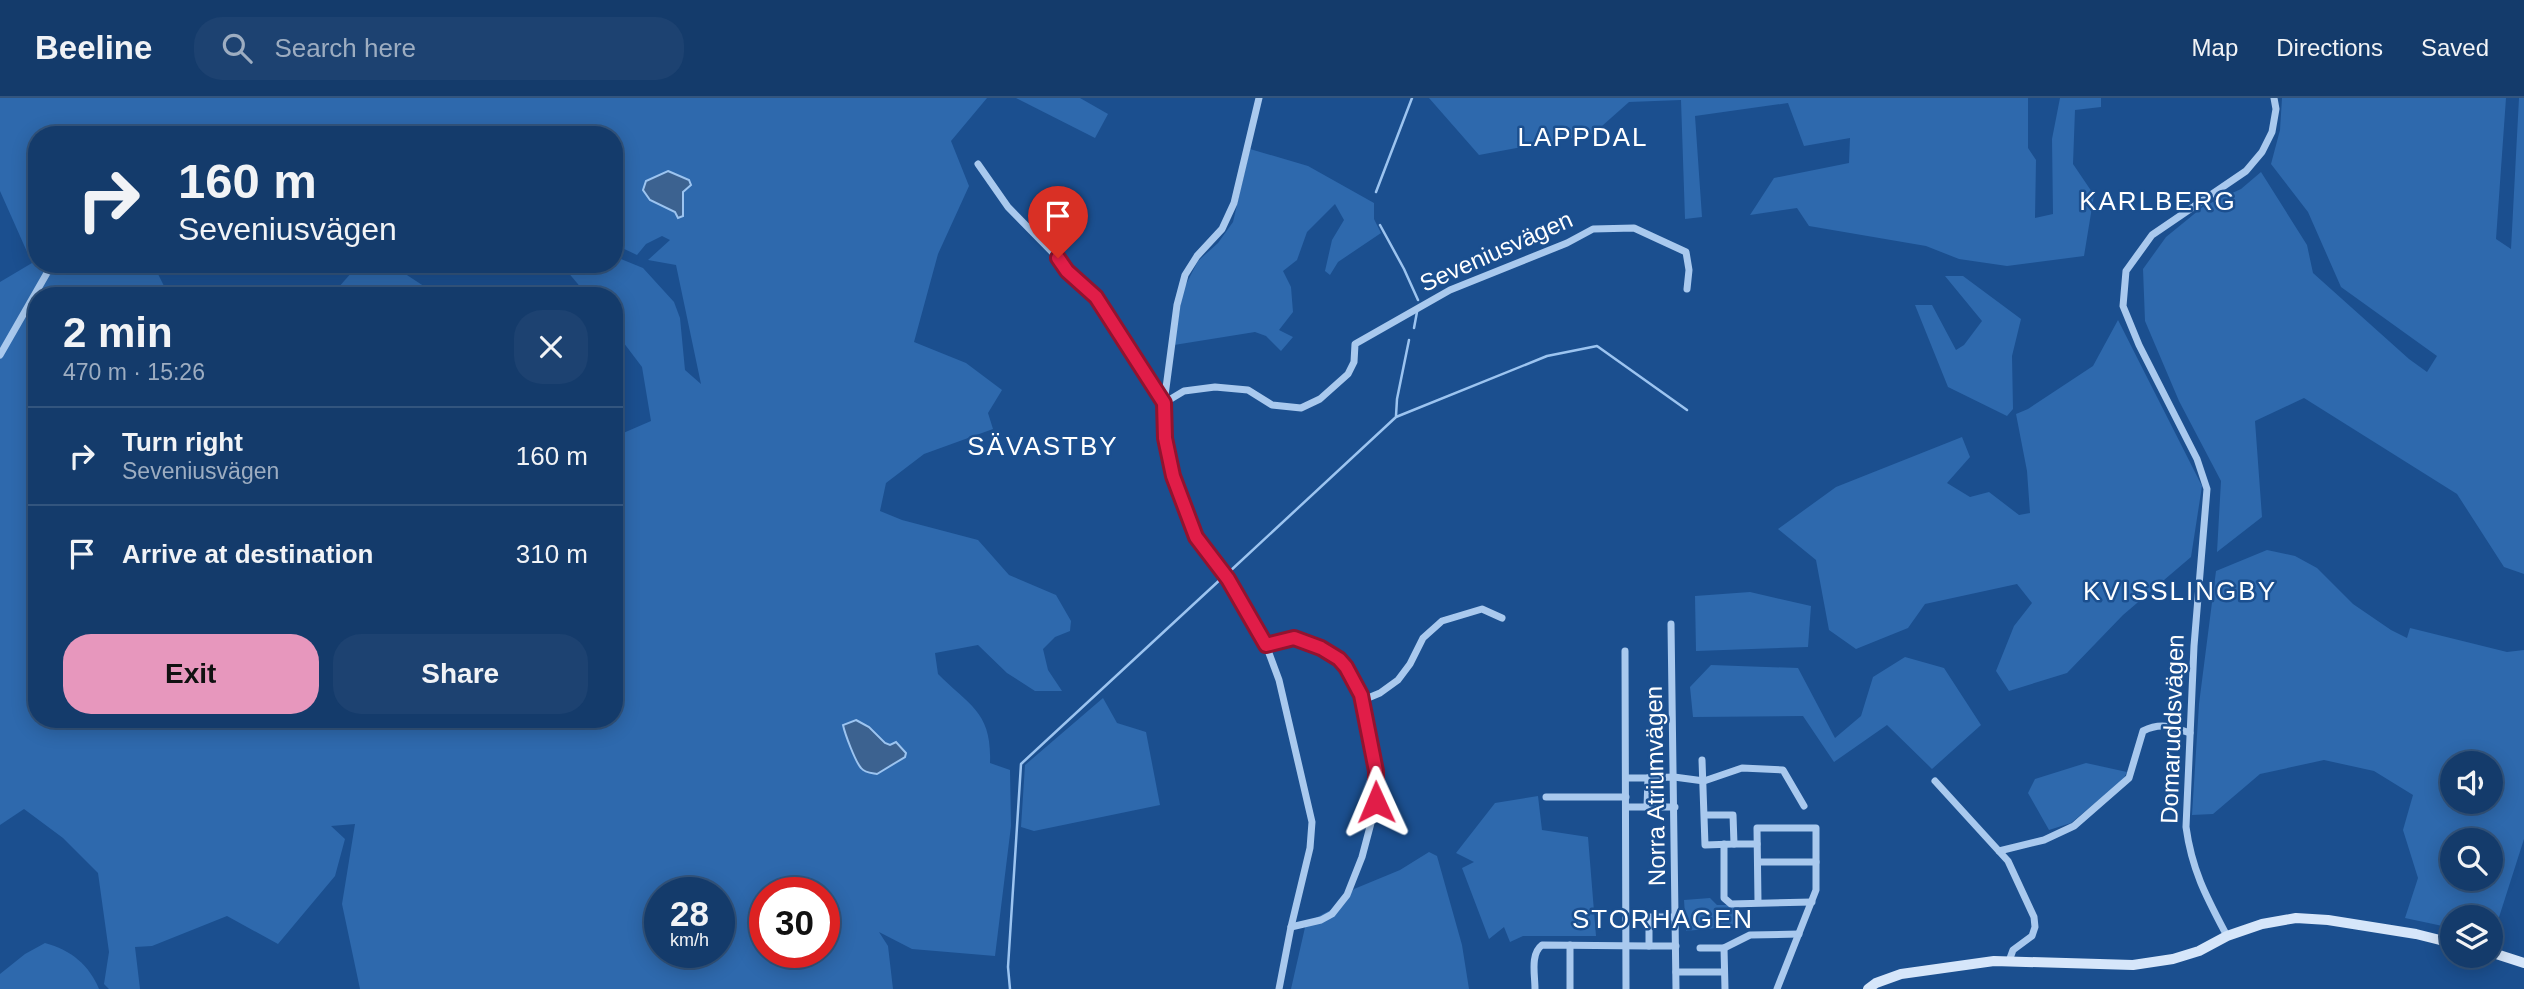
<!DOCTYPE html>
<html lang="en">
<head>
<meta charset="utf-8">
<style>
	:root { --surface:#143b6b; --page:#1d4271; --text:#f1f3f6; --muted:#9dadc1; --line:#33557e; --accent:#e797bd }
	body { margin:0; font-family:Arial,sans-serif; background:var(--page); color:var(--text); height:100vh; display:flex; flex-direction:column; font-size:26px; white-space:nowrap }
	* { box-sizing:border-box; margin:0 }
	p { font-size:23px; color:var(--muted) }
	.icon { flex:none; width:38px; height:38px; fill:none; stroke:currentColor; stroke-width:2; stroke-linecap:round; stroke-linejoin:round }
	.map { position:relative; flex:1; overflow:hidden }
	.side { position:absolute; left:28px; top:189px; width:595px; height:441px; display:flex; flex-direction:column; background:var(--surface); border-radius:28px; box-shadow:0 4px 18px #0003,0 0 0 2px var(--line) }
	.side>* { flex:none }
	.hud { position:absolute; left:28px; top:28px; width:595px; height:147px; border-radius:28px; box-shadow:0 4px 18px #0003,0 0 0 2px var(--line); background:#143b6b; color:var(--text); overflow:hidden }
	.controls { position:absolute; left:2440px; top:653px; display:grid; gap:14px }
	.controls a { display:grid; place-items:center; width:63px; height:63px; border-radius:50%; background:var(--surface); box-shadow:0 4px 18px #0003,0 0 0 2px var(--line); font-size:35px }
	.speed { position:absolute; left:644px; top:779px; display:flex; gap:14px; font-size:35px; font-weight:700; text-align:center }
	.speed>* { display:grid; place-content:center; width:91px; height:91px; border-radius:50%; background:var(--surface); box-shadow:0 4px 18px #0003,0 0 0 2px var(--line); line-height:1 }
	.speed small { font-size:18px; font-weight:400 }
	.speed .limit { border:10px solid #d22; background:#fff; color:#111 }
	.pin { position:absolute; display:grid; place-items:center; width:60px; height:60px; color:#fff; margin:-72px -30px; border-radius:50% 50% 50% 0; rotate:-45deg; box-shadow:0 0 7px #0007 }
	.pin .icon { rotate:45deg }
	.me { position:absolute; width:77px; margin:-38px; rotate:359deg; stroke-linejoin:round; filter:drop-shadow(0 0 5px #0008) }
	.turn { display:flex; align-items:center; gap:24px; height:147px; padding:0 35px; font-size:32px }
	.turn .icon { width:91px; height:91px; stroke-width:2.5 }
	.turn b { display:block; font-size:49px; line-height:60px }
	.round { display:grid; place-items:center; flex:none; width:74px; height:74px; border-radius:28px; background:var(--page) }
	.headline { display:flex; align-items:center; justify-content:space-between; height:119px; padding:0 35px }
	h1 { font-size:42px; font-weight:700; line-height:52px }
	.button { display:flex; gap:14px; margin-top:auto; padding:14px 35px }
	.button a { flex:1; height:80px; border-radius:28px; background:var(--accent); color:#111; font-size:28px; font-weight:700; line-height:80px; text-align:center }
	.button a+a { background:var(--page); color:var(--text) }
	ul { padding:0; list-style:none }
	li { display:flex; align-items:center; gap:21px; height:98px; padding:0 35px; border-top:2px solid var(--line) }
	li div { flex:1 }
	li b { display:block; font-size:26px }
	li em { font-style:normal }
	header { display:flex; align-items:center; gap:42px; box-sizing:border-box; height:98px; padding:0 35px; background:var(--surface); border-bottom:2px solid var(--line) }
	header strong { font-size:33px }
	nav { display:flex; gap:38px; margin-inline-start:auto; font-size:24px }
	.search { width:490px; height:63px; background:var(--page); display:flex; align-items:center; gap:18px; box-sizing:border-box; padding:0 24px; border-radius:28px; color:var(--muted); font-size:26px }
	.map>svg:first-child { display:block }
	.green { fill:#2e69ad; fill-rule:evenodd }
	.water { fill:#3c6290; stroke:#9cc4f0; stroke-width:2 }
	.lines { fill:none; stroke-linecap:round; stroke-linejoin:round }
	.stream { stroke:#9cc4f0; stroke-width:2.5 }
	.street { stroke:#a9c9ee; stroke-width:7 }
	.secondary { stroke:#d6e6fa; stroke-width:10 }
	.route-casing { stroke:#92132f; stroke-width:18 }
	.route { stroke:#e11d48; stroke-width:12 }
	.labels { text-anchor:middle; dominant-baseline:central; stroke-width:5; stroke-linejoin:round; paint-order:stroke }
	.street-label { font-size:24px; fill:#fff; stroke:#1b4f8f }
	.neighbourhood-label { font-size:26px; letter-spacing:2px; fill:#fff; stroke:#1b4f8f }
</style>
</head>
<body>
<header>
<strong>Beeline</strong>
<div class="search"><svg class="icon" aria-label="search" viewBox="0 0 24 24"><circle cx="10" cy="10" r="6"/><path d="M15 15l6 6"/></svg>Search here</div>
<nav><a>Map</a><a>Directions</a><a>Saved</a></nav>
</header>
<div class="map">
<svg width="2524" height="891" viewBox="0 0 2524 891">
	<rect width="100%" height="100%" fill="#1b4f8f"/>
	<g class="green">
		<path d="M0 0H987L951 43 969 88 938 156 914 244 966 265 1002 292 988 315 993 331 924 356 886 385 880 413 902 422 978 442 1009 477 1056 497 1071 523 1070 533 1055 539 1043 551 1048 572 1062 593H1035L1007 575 978 547 935 555 938 576C970 608 992 614 990 665L1010 672 1011 728 995 858 912 851 879 834 888 848 893 891H360L342 806 355 726 331 728 345 741 335 778 278 846 227 818 152 848 135 849 140 891H109L104 886 109 854 98 775 63 740 24 711 0 727V184L32 165 0 93ZM37 37H614V166H561L588 198H614V232L642 269 651 323 614 339V621H37V198H169L153 166H37ZM662 138 670 142 648 162 676 167 701 286 685 272 680 220 674 204 643 170 616 159 620 149 637 157 646 146ZM660 794H719V854H660ZM765 794H824V854H765Z"/>
		<path d="M1016 0H1080L1108 16 1095 40Z"/>
		<path d="M1429 0H2028V50L2036 62 2035 120 2053 116 2052 41 2060 0H2101V9L2075 12 2073 66 2094 97 2084 158 2007 168 1959 161 1926 148 1809 128 1797 110 1750 117 1774 80 1849 65 1850 40 1804 48 1788 5 1695 18 1702 119 1685 121 1681 2 1629 4 1593 36 1479 57Z"/>
		<path d="M2282 0H2506L2496 141 2511 151 2519 0H2524V476L2504 469 2457 396 2304 300 2255 323 2262 419 2217 454 2221 383 2179 303 2145 223 2143 171 2166 139 2204 108 2241 91 2261 74 2307 147 2313 175 2409 261 2427 274 2437 258 2341 189 2308 114 2271 66 2280 32Z"/>
		<path d="M1250 51 1308 68 1374 105V121L1381 135 1338 164 1330 177 1325 173 1332 142 1344 122 1335 106 1307 134 1297 162 1283 173 1291 189 1293 214 1279 232 1293 239 1281 253 1266 238 1255 234 1174 247 1183 192 1198 163 1218 145 1233 124Z"/>
		<path d="M359 166H390L439 198H331Z"/>
		<path d="M1945 178H1963L2021 221 2012 258 2013 311 2007 318 1948 289 1915 207H1932L1956 252 1964 247 1982 223Z"/>
		<path d="M2118 222 2202 388 2191 459 2123 517 2067 575 2009 593 1996 573 2014 528 2032 505 2017 486 1925 506 1908 530 1856 551 1829 532 1816 462 1778 431 1836 389 1962 339 1970 359 1947 385 1970 399 1989 394 2019 417 2030 415 2027 373 2016 316 2028 311 2093 268Z"/>
		<path d="M2267 452 2295 458 2317 470 2353 506 2391 532 2407 540 2410 530 2507 554 2524 552V741L2493 838H2490V819H2452V830L2405 820 2418 780 2403 732 2413 697 2374 673 2324 662 2260 676 2213 716 2192 717 2199 606 2216 473ZM2452 665H2490V704H2452ZM2452 742H2490V780H2452Z"/>
		<path d="M1750 494 1811 508 1808 549 1696 553 1695 498Z"/>
		<path d="M1905 559 1944 570 1981 627 1932 671 1887 627 1834 664 1803 618 1693 619 1690 589 1711 567 1798 570 1835 640 1861 618 1873 579Z"/>
		<path d="M1103 600 1117 625 1146 634 1160 707 1034 733 1021 729 1025 667Z"/>
		<path d="M2086 665 2127 674 2123 682 2071 725 2049 732 2028 695 2035 681Z"/>
		<path d="M1538 698 1542 732 1588 739 1596 838H1523L1510 844 1504 829 1489 841 1462 770 1474 764 1456 755 1495 705Z"/>
		<path d="M1429 754 1437 758 1462 847 1469 891H1291L1306 825 1340 807 1354 791 1400 772Z"/>
		<path d="M1710 800 1717 807H1734L1736 828 1686 833 1684 802Z"/>
		<path d="M45 845C71 852 89 867 99 891H0V876L25 856Z"/>
	</g>
	<g class="water">
		<path d="M668 73 689 82 691 87 683 94V118L678 120 675 114 650 102 643 92 646 83Z"/>
		<path d="M856 622 869 629 885 645 890 647 896 644 906 655 905 659 877 676C872 675 865 675 861 670 855 663 845 636 843 627Z"/>
	</g>
	<g class="lines">
		<g class="stream">
			<path d="M1376 94 1412 0"/>
			<path d="M1380 127 1404 171 1418 202"/>
			<path d="M1414 230 1417 214"/>
			<path d="M1396 318 1397 301 1409 242"/>
			<path d="M1228 475 1396 319 1547 258 1597 248 1687 312"/>
			<path d="M1010 891 1008 869 1021 666 1223 479"/>
		</g>
		<g class="street">
			<path d="M1259 0 1234 105 1222 131 1197 158 1185 177 1177 207 1164 305 1165 340 1173 378 1196 439 1228 480 1253 521 1266 547 1279 582 1312 724 1310 750 1291 829 1279 891"/>
			<path d="M978 66 1008 109 1058 160 1067 173 1096 199 1164 305 1184 293 1215 289 1248 292 1272 307 1301 310 1320 301 1348 276 1354 264 1355 246 1450 192 1567 145 1593 131 1634 130 1686 154 1689 172 1687 191"/>
			<path d="M0 257 47 175"/>
			<path d="M1671 526 1676 891"/>
			<path d="M1266 547 1294 540 1321 550 1339 561 1346 569 1361 597 1376 673V704L1371 725 1362 759 1347 797 1332 816 1321 822 1291 829"/>
			<path d="M1625 553 1626 891"/>
			<path d="M1361 597 1368 600 1380 595 1398 582 1410 566 1423 540 1442 523 1482 511 1502 520"/>
			<path d="M1702 662 1705 747 1734 746 1733 717H1705"/>
			<path d="M1626 680H1648"/>
			<path d="M1935 683 2008 763 2034 819 2035 829 2032 838 2013 852 2009 863"/>
			<path d="M1546 699H1626"/>
			<path d="M1626 709H1649"/>
			<path d="M1675 709H1647L1648 680 1674 679 1704 683 1742 670 1783 672 1804 708"/>
			<path d="M1724 746V800L1731 806 1812 804"/>
			<path d="M1734 746H1757"/>
			<path d="M1999 753 2044 742 2074 728 2129 680 2143 633C2161 624 2173 629 2190 635"/>
			<path d="M1758 764H1816"/>
			<path d="M1758 804 1757 730H1816V792L1777 891"/>
			<path d="M1676 819H1649V848H1676"/>
			<path d="M2227 838C2207 800 2192 773 2186 729L2194 548 2207 391 2197 361 2139 247 2123 208 2126 173 2152 137 2246 73 2262 54 2272 34 2276 11 2274 0"/>
			<path d="M1570 847V891"/>
			<path d="M1700 850H1724L1750 837 1799 836"/>
			<path d="M1724 850 1725 891"/>
			<path d="M1676 874H1724"/>
			<path d="M1535 891C1535 877 1530 856 1542 847L1649 848"/>
		</g>
		<g class="secondary">
			<path d="M2490 854 2524 865"/>
			<path d="M1868 891 1876 885 1901 876 1994 863 2133 867 2173 861 2199 853 2227 838 2262 826 2296 820 2328 822 2416 836 2452 845"/>
		</g>
	</g>
	<g class="lines">
		<g class="route-casing">
			<path id="route" d="M1058 160 1067 173 1096 199 1164 305 1165 340 1173 378 1196 439 1228 481 1266 547 1294 540 1321 550 1339 561 1346 569 1361 597 1376 673V704"/>
		</g>
		<use href="#route" class="route"/>
	</g>
	<g class="labels">
		<g class="street-label">
			<text transform="translate(1496 153) rotate(-24)">Seveniusvägen</text>
			<text transform="translate(2172 631) rotate(-88)">Domaruddsvägen</text>
			<text transform="translate(1655 688) rotate(-91)">Norra Atriumvägen</text>
		</g>
		<g class="neighbourhood-label">
			<text x="1583" y="39">LAPPDAL</text>
			<text x="2158" y="103">KARLBERG</text>
			<text x="1043" y="348">SÄVASTBY</text>
			<text x="2180" y="493">KVISSLINGBY</text>
			<text x="1663" y="821">STORHAGEN</text>
		</g>
	</g>
</svg>
<div class="controls">
<a><svg class="icon" aria-label="sound" viewBox="0 0 24 24"><path d="M4 9h4l5-4v14l-5-4H4zM17 9q2 3 0 6"/></svg></a>
<a><svg class="icon" aria-label="search" viewBox="0 0 24 24"><circle cx="10" cy="10" r="6"/><path d="M15 15l6 6"/></svg></a>
<a><svg class="icon" aria-label="layers" viewBox="0 0 24 24"><path d="M12 4l9 5-9 5-9-5zM3 14l9 5 9-5"/></svg></a>
</div>
<div class="speed"><div>28<small>km/h</small></div><div class="limit">30</div></div>
<div class="pin" style="left:1058px;top:160px;background:#d93025"><svg class="icon" aria-label="arrive" viewBox="0 0 24 24"><path d="M6 21V4h12l-3 4 3 4H6"/></svg></div>
<svg class="me" style="left:1376px;top:704px" viewBox="-20 -20 40 40"><path d="M0-17L14 15 0 8-14 15z" fill="#e11d48" stroke="#fff" stroke-width="4"/></svg>
<div class="hud">
<div class="turn"><svg class="icon" aria-label="right" viewBox="0 0 24 24"><path d="M7 20v-9h11M14 6l5 5-5 5"/></svg><div><b>160 m</b>Seveniusvägen</div></div>
</div>
<section class="side">
<div class="headline"><div><h1>2 min</h1><p>470 m · 15:26</p></div><a class="round"><svg class="icon" aria-label="close" viewBox="0 0 24 24"><path d="M6 6l12 12M18 6L6 18"/></svg></a></div>
<ul>
<li><svg class="icon" aria-label="right" viewBox="0 0 24 24"><path d="M7 20v-9h11M14 6l5 5-5 5"/></svg><div><b>Turn right</b><p>Seveniusvägen</p></div><em>160 m</em></li>
<li><svg class="icon" aria-label="arrive" viewBox="0 0 24 24"><path d="M6 21V4h12l-3 4 3 4H6"/></svg><div><b>Arrive at destination</b></div><em>310 m</em></li>
</ul>
<div class="button"><a>Exit</a><a>Share</a></div>
</section>
</div>
</body>
</html>
